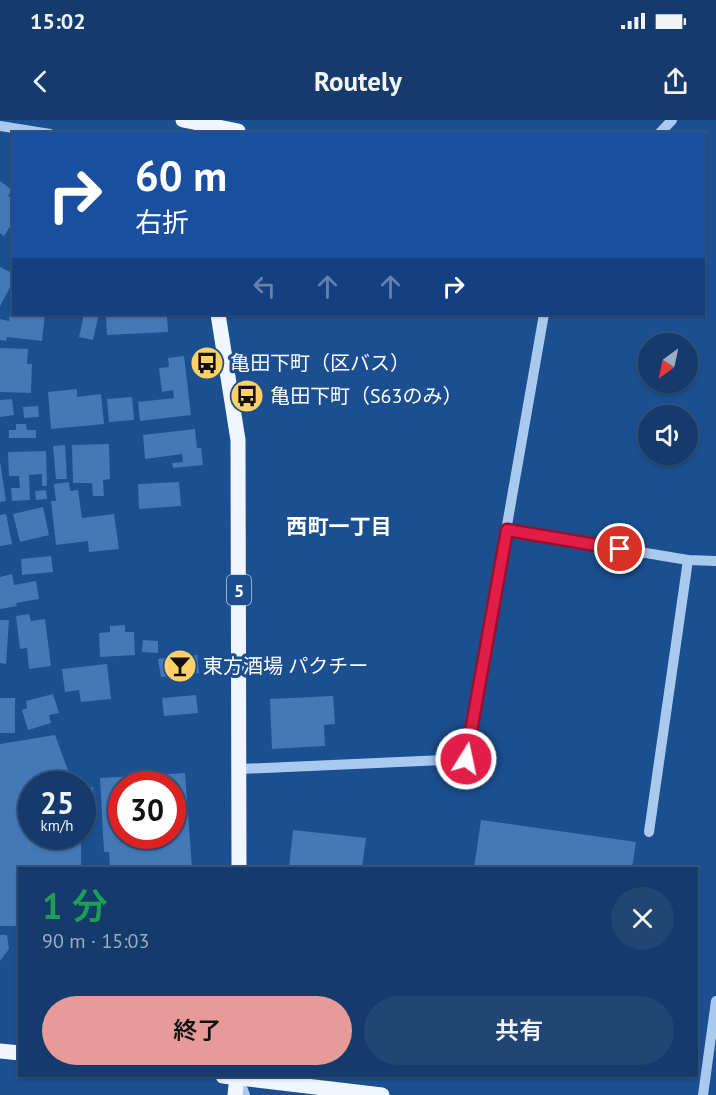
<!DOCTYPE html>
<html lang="ja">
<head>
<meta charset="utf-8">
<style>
	:root { --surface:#143b6b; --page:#214673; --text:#f1f3f6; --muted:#9dadc1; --line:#33557e; --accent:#e69b98 }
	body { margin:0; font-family:"PT Sans","Noto Sans JP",sans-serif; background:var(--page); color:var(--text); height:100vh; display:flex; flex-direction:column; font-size:22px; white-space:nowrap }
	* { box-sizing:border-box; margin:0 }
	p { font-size:20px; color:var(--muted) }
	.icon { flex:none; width:33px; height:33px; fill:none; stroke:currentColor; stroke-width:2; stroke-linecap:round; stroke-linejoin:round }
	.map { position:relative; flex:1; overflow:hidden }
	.sheet { position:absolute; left:18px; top:747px; width:680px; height:210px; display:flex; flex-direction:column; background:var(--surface); border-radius:0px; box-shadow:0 2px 4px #0004,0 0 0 2px var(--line) }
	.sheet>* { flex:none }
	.hud { position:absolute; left:12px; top:12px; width:693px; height:183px; border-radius:0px; box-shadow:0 2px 4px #0004,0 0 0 2px var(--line); background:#1a4fa0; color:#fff; overflow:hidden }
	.needle { width:39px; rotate:213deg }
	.controls { position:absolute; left:638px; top:213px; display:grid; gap:12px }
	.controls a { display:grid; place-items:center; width:60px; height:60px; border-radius:50%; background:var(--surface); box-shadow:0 2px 4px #0004,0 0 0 2px var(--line); font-size:30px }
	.speed { position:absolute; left:18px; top:651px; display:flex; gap:12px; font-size:30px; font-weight:700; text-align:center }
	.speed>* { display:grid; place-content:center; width:78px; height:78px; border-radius:50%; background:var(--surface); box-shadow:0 2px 4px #0004,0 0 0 2px var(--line); line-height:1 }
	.speed small { font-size:15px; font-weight:400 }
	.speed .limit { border:9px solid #d22; background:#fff; color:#111 }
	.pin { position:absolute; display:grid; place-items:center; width:51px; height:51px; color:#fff; margin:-26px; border:3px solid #fff; border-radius:50%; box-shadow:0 2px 6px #0007 }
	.me { position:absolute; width:66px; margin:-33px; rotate:10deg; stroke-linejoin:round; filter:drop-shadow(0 0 4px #0008) }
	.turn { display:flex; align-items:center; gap:21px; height:126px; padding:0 24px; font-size:27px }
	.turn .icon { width:78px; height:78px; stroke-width:2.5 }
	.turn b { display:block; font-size:42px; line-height:51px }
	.lanes { display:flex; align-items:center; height:57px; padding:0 24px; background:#0003; justify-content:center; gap:30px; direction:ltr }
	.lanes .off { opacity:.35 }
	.round { display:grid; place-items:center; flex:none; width:63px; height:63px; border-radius:32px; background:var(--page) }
	.overview { display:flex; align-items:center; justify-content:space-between; height:102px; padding:0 24px }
	h1 { font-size:36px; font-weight:600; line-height:45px; color:#1e9e55 }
	.button { display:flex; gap:12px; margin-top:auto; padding:12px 24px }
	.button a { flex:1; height:69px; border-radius:36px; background:var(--accent); color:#111; font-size:24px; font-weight:600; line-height:69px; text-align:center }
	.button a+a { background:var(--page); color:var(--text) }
	.status { display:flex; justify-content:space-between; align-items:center; height:42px; padding:0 30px; background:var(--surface); direction:ltr }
	.status svg { height:16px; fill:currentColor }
	header { display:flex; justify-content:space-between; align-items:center; height:78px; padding:0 24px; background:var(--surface); font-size:27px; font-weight:600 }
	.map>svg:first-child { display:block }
	.building { fill:#4478b7; fill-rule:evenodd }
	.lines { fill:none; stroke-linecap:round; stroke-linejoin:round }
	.minor { stroke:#a9c9ee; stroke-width:10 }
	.major { stroke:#f0f6ff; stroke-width:15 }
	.route-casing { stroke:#92132f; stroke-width:15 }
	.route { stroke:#e11d48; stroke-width:10 }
	.labels { text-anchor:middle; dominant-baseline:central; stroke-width:6; stroke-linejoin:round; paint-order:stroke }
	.shield { fill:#1b4f8f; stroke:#bbcadd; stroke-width:1.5 }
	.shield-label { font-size:18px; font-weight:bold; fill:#fff }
	.poi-label { font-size:20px; fill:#fff; stroke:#1b4f8f; text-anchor:start }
	.neighbourhood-label { font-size:21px; font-weight:bold; fill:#fff; stroke:#1b4f8f }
</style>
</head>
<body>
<div class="status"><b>15:02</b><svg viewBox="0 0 49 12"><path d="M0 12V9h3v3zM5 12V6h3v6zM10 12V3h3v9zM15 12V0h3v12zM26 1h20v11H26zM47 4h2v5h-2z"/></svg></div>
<header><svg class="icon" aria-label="back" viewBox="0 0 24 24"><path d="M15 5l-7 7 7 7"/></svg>Routely<svg class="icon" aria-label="share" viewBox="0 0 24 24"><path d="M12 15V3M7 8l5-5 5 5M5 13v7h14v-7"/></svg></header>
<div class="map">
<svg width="716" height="975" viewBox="0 0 716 975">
	<rect width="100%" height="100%" fill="#1b4f8f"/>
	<g class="building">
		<path d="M0 61 12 70 8 76 14 80V107L11 105 4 116 0 113Z"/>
		<path d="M0 147 14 154V160L0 186Z"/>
		<path d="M10 193 45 194 42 221 7 217 6 221 0 220V199L9 201Z"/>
		<path d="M84 194H99L93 220 79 217Z"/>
		<path d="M106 194H167L168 212 107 215Z"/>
		<path d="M0 228 28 229 27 244H32L31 273 0 272Z"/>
		<path d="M184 236 191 295 140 301 138 282 174 278 173 270 162 272 159 248 169 247 168 238Z"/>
		<path d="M77 269V277L101 274 104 304 51 309 48 272Z"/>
		<path d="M132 277 134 300 109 302 107 279Z"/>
		<path d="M12 279 14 295 0 297V280Z"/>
		<path d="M38 286 39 297 24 298 23 287Z"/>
		<path d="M16 304H26L27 310H36V318H9V310H16Z"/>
		<path d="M195 309 197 328H201L203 345 173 348 172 343 183 342 182 334 145 339 143 315Z"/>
		<path d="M109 324 110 359 103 360 104 376H93L92 363H73L72 325Z"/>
		<path d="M65 325 67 359H56L53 326Z"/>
		<path d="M46 331 47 366H42V354L29 355 30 380 12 381 11 368H20L19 356H9L8 332Z"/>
		<path d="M0 341 6 381 0 382Z"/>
		<path d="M69 362 70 371 78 370 82 398 114 394 119 429 89 432 88 421 56 425 51 381H56L54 364Z"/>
		<path d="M179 362 181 386 139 389 138 364Z"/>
		<path d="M46 370 47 379 36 380 35 371Z"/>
		<path d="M43 387 49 415 20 422 13 394Z"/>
		<path d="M6 394 12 424 0 426V395Z"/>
		<path d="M51 436 53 452 22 455 21 439Z"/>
		<path d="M12 454 14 465 36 461 39 479 16 483 17 486 0 489V457Z"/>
		<path d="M29 494 31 501 45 499 51 546 29 549 27 528 20 529 16 496Z"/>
		<path d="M0 500H9L6 544 0 543Z"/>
		<path d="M125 505V512H134L135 535 100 537 99 513 110 512V506Z"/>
		<path d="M143 520 158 521V533L142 532Z"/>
		<path d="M197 535 199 553 161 557 158 539Z"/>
		<path d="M107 544 111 579 81 582 79 570 65 572 62 549Z"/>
		<path d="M53 574 59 593 49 595 51 603 28 610 22 590 27 588 26 581Z"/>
		<path d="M196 575 198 593 164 596 162 578Z"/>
		<path d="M333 576 335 604 324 605 325 626 272 629 270 579Z"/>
		<rect x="0" y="578" width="15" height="35"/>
		<path d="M55 615 73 664H32V716H81V748H20V806H0V624Z"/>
		<path d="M185 653 192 748H110L109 732H104L100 658ZM122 664H172V716H122Z"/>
		<path d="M82 667H93L95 696H82Z"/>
		<path d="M481 700 636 722 632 748H474Z"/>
		<path d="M293 710 366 718 362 748H289Z"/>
		<path d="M0 815H7L9 829 0 841Z"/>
	</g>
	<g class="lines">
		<g class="minor">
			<path d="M0 6 50 14"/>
			<path d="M659 14 672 0"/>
			<path d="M507 410 688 440 716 441"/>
			<path d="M240 649 466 639 544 194"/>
			<path d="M649 712 688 440"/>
			<path d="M238 957 245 975"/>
			<path d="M703 975 716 881"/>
		</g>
		<g class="major">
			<path d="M183 0 238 11"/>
			<path d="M218 194 238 320 239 748"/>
			<path d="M0 931 20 933"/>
			<path d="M223 956 382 975"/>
			<path d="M235 975 237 956"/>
		</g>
	</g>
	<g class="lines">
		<g class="route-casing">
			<path id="route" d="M466 639 507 410 620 429"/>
		</g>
		<use href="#route" class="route"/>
	</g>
	<defs>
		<g id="bus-disc" transform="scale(1.725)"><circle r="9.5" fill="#ffd166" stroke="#1b4f8f"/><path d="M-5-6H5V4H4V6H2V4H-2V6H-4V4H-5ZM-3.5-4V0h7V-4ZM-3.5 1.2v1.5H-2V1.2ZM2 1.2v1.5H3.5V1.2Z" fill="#111"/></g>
		<g id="bar-disc" transform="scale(1.725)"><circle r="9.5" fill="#ffd166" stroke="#1b4f8f"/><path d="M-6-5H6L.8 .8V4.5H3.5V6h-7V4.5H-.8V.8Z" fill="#111"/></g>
	</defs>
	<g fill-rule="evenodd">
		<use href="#bus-disc" x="207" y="243"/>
		<use href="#bus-disc" x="247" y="276"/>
		<use href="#bar-disc" x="180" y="546"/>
	</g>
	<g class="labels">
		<rect class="shield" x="227" y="455" width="24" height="30" rx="4.5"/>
		<g class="shield-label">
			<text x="239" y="470">5</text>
		</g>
		<g class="poi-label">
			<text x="230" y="243">亀田下町（区バス）</text>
			<text x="270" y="276">亀田下町（S63のみ）</text>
			<text x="203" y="546">東方酒場 パクチー</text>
		</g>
		<g class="neighbourhood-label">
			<text x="339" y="406">西町一丁目</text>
		</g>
	</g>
</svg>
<div class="controls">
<a><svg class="needle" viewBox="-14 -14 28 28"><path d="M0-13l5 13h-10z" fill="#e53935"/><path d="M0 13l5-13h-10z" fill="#9dadc1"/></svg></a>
<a><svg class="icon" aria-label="sound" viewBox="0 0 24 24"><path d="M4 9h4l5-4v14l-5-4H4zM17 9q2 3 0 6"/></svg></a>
</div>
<div class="speed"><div>25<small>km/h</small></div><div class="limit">30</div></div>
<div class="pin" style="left:620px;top:429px;background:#d93025"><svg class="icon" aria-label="arrive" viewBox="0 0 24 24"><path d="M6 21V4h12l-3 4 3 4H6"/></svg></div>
<svg class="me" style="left:466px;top:639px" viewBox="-20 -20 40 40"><circle r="17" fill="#e11d48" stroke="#fff" stroke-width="3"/><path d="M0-11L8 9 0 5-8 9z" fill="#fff"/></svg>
<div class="hud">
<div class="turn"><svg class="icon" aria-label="right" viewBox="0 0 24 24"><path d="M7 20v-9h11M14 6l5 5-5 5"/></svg><div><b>60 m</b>右折</div></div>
<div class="lanes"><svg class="icon off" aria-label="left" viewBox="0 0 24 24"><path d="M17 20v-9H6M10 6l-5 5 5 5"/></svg><svg class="icon off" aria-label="ahead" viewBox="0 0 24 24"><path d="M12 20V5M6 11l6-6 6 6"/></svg><svg class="icon off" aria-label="ahead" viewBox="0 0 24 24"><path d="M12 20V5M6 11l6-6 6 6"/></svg><svg class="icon" aria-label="right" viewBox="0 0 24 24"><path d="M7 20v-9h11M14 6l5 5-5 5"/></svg></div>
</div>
<section class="sheet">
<div class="overview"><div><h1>1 分</h1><p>90 m · 15:03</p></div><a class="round"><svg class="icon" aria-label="close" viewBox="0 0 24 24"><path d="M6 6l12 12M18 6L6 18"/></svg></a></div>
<div class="button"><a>終了</a><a>共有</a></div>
</section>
</div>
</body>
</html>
